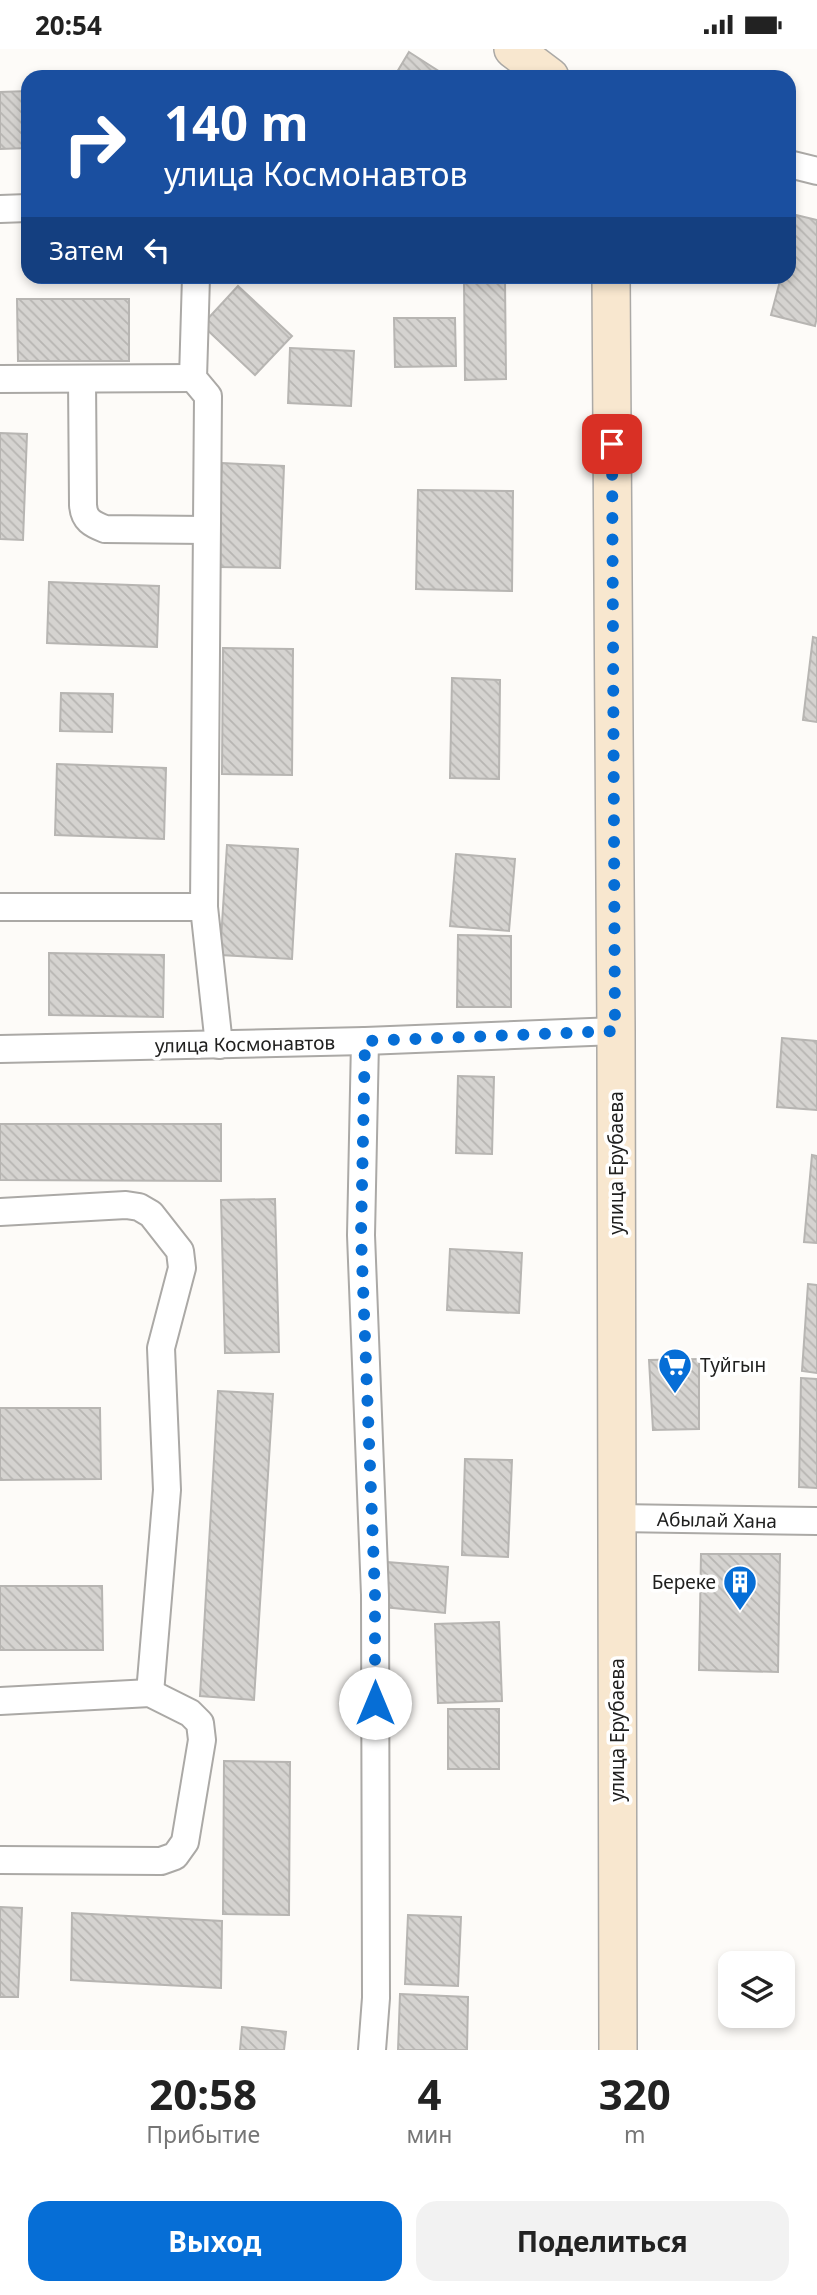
<!DOCTYPE html>
<html lang="ru">
<head>
<meta charset="utf-8">
<style>
	:root { --surface:#fff; --page:#f2f2f2; --text:#222; --muted:#767676; --accent:#066ed6 }
	body { margin:0; font-family:"Noto Sans",sans-serif; background:var(--page); color:var(--text); height:100vh; display:flex; flex-direction:column; font-size:26px; white-space:nowrap }
	* { box-sizing:border-box; margin:0 }
	p { font-size:23px; color:var(--muted) }
	.icon { flex:none; width:38px; height:38px; fill:none; stroke:currentColor; stroke-width:2; stroke-linecap:round; stroke-linejoin:round }
	.map { position:relative; height:2001px; overflow:hidden }
	.panel { display:flex; flex-direction:column; background:var(--surface); flex:1 }
	.panel>* { flex:none }
	.top-card { position:absolute; left:21px; top:21px; width:775px; height:214px; border-radius:21px; box-shadow:0 4px 10px #0003; background:#1a4fa0; color:#fff; overflow:hidden }
	.tools { position:absolute; left:718px; top:1902px; display:grid; gap:14px }
	.tools a { display:grid; place-items:center; width:77px; height:77px; border-radius:14px; background:var(--surface); box-shadow:0 4px 10px #0003; font-size:35px }
	.pin { position:absolute; display:grid; place-items:center; width:60px; height:60px; color:#fff; margin:-30px; border-radius:14px; box-shadow:0 4px 10px #0006 }
	.me { position:absolute; width:77px; margin:-38px; rotate:0deg; stroke-linejoin:round; filter:drop-shadow(0 0 5px #0008) }
	.turn { display:flex; align-items:center; gap:24px; height:147px; padding:0 28px; font-size:32px }
	.turn .icon { width:91px; height:91px; stroke-width:2.5 }
	.turn b { display:block; font-size:49px; line-height:60px }
	.then { display:flex; align-items:center; height:66px; padding:0 28px; background:#0003; gap:14px; font-size:26px }
	.eta { display:flex; justify-content:space-evenly; align-items:center; height:119px; text-align:center }
	.eta b { font-size:42px; font-weight:700; line-height:49px }
	.action { display:flex; gap:14px; margin-top:auto; padding:14px 28px }
	.action a { flex:1; height:80px; border-radius:21px; background:var(--accent); color:#fff; font-size:28px; font-weight:700; line-height:80px; text-align:center }
	.action a+a { background:var(--page); color:var(--text) }
	.status { display:flex; justify-content:space-between; align-items:center; height:49px; padding:0 35px; background:var(--surface); direction:ltr }
	.status svg { height:19px; fill:currentColor }
	.map>svg:first-child { display:block }
	.building { fill:url(#building-back-hatch); stroke:#b7b5b2; stroke-width:2 }
	.lines { fill:none; stroke-linecap:round; stroke-linejoin:round }
	.street-casing { stroke:#aba9a6; stroke-width:30 }
	.secondary-casing { stroke:#aba9a6; stroke-width:40 }
	.street { stroke:#fff; stroke-width:26 }
	.secondary { stroke:#f8e7cf; stroke-width:37 }
	.route { stroke:#066ed6; stroke-width:12; stroke-dasharray:0 21.6 }
	.labels { text-anchor:middle; dominant-baseline:central; stroke-width:7; stroke-linejoin:round; paint-order:stroke }
	.street-label { font-size:19px; fill:#20201f; stroke:#fff }
	.poi-label { font-size:19px; fill:#20201f; stroke:#fff; text-anchor:start }
</style>
</head>
<body>
<div class="status"><b>20:54</b><svg viewBox="0 0 49 12"><path d="M0 12V9h3v3zM5 12V6h3v6zM10 12V3h3v9zM15 12V0h3v12zM26 1h20v11H26zM47 4h2v5h-2z"/></svg></div>
<div class="map">
<svg width="817" height="2001" viewBox="0 0 817 2001">
	<defs>
		<pattern id="building-back-hatch" width="6" height="6" patternUnits="userSpaceOnUse" patternTransform="scale(1.75)"><rect width="6" height="6" fill="#d5d3d0"/><path d="M-1 5l2 2M0 0l6 6M5-1l2 2" fill="none" stroke="#b7b5b2"/></pattern>
	</defs>
	<rect width="100%" height="100%" fill="#fdfbf8"/>
	<g class="building">
		<path d="M409 3 448 28H394Z"/>
		<path d="M28 42V99L0 100V43Z"/>
		<path d="M796 166 817 171V268L815 277 771 266 781 228H789V193Z"/>
		<path d="M464 231H505L506 330 465 331Z"/>
		<path d="M238 237 292 287 255 326 202 276Z"/>
		<path d="M17 250H129V312H18Z"/>
		<path d="M394 269H455L456 317 395 318Z"/>
		<path d="M290 299 354 302 351 357 288 354Z"/>
		<path d="M0 384 27 385 23 491 0 490Z"/>
		<path d="M222 414 284 417 280 519 217 518Z"/>
		<path d="M418 441 513 442 512 542 416 540Z"/>
		<path d="M49 533 159 537 157 598 47 594Z"/>
		<path d="M813 588 817 589V673L803 671Z"/>
		<path d="M223 599 293 600 292 726 222 725Z"/>
		<path d="M452 629 500 631 499 730 450 729Z"/>
		<path d="M61 644 113 645 112 683 60 682Z"/>
		<path d="M57 715 166 719 164 790 55 786Z"/>
		<path d="M227 796 298 800 292 910 220 906Z"/>
		<path d="M456 805 515 810 509 882 450 877Z"/>
		<path d="M458 886 511 887V958H457Z"/>
		<path d="M49 904 164 906 163 968 49 966Z"/>
		<path d="M782 989 817 992V1061L777 1058Z"/>
		<path d="M458 1027 494 1028 492 1105 456 1104Z"/>
		<path d="M0 1075H221V1132L0 1131Z"/>
		<path d="M812 1106 817 1107V1194L804 1193Z"/>
		<path d="M275 1150 279 1303 225 1304 221 1151Z"/>
		<path d="M450 1200 522 1204 519 1264 447 1261Z"/>
		<path d="M808 1235 817 1236V1324L802 1322Z"/>
		<path d="M699 1310V1380L653 1381 649 1311Z"/>
		<path d="M801 1329 817 1330V1439L799 1438Z"/>
		<path d="M218 1342 273 1345 254 1651 200 1647Z"/>
		<path d="M0 1359H100L101 1430 0 1431Z"/>
		<path d="M465 1410 512 1411 508 1508 462 1506Z"/>
		<path d="M701 1505H780L778 1623 699 1621Z"/>
		<path d="M387 1513 448 1518 445 1564 383 1558Z"/>
		<path d="M0 1537H102L103 1601H0Z"/>
		<path d="M499 1573 502 1652 438 1654 435 1575Z"/>
		<rect x="448" y="1660" width="51" height="60"/>
		<path d="M224 1712 290 1713 289 1866 223 1865Z"/>
		<path d="M0 1858 22 1859 18 1948H0Z"/>
		<path d="M72 1864 222 1872 221 1939 71 1931Z"/>
		<path d="M408 1866 461 1868 458 1937 405 1935Z"/>
		<path d="M400 1945 468 1948 467 2001H398Z"/>
		<path d="M242 1978 286 1983 284 2001H240Z"/>
	</g>
	<g class="lines">
		<g class="street-casing">
			<g id="street">
				<path d="M789 115 817 122"/>
				<path d="M0 160 28 159"/>
				<path d="M196 228 193 329 208 347 204 858 219 996"/>
				<path d="M0 330 193 329"/>
				<path d="M82 330 83 456C84 471 92 475 105 480L206 481"/>
				<path d="M0 858H204"/>
				<path d="M365 992 361 1186 375 1546 376 1949 372 2001"/>
				<path d="M0 1000 365 992 616 982"/>
				<path d="M0 1163 126 1156 139 1158 151 1165 180 1202 182 1219 161 1299 167 1441 150 1644"/>
				<path d="M616 1469 817 1472"/>
				<path d="M0 1652 150 1644 190 1664 200 1674 202 1691 185 1793 175 1807 161 1812 0 1811"/>
			</g>
		</g>
		<g class="secondary-casing">
			<g id="secondary">
				<path d="M513 0 550 28"/>
				<path d="M611 228 616 982 618 2001"/>
			</g>
		</g>
		<use href="#street" class="street"/>
		<use href="#secondary" class="secondary"/>
	</g>
	<g class="lines">
		<path class="route" d="M375 1654V1546L361 1186 365 992 615 982 612 395"/>
	</g>
	<defs>
		<g id="supermarket-pin" transform="scale(1.75)"><path d="M0 17L-7.5 6A9.5 9.5 0 1 1 7.5 6Z" fill="#066ed6" stroke="#fff"/><path d="M-6-5.5h2.5l.6 2H6L4.5 2H-2.5L-4.4-4H-6ZM-1.5 3.2a1.3 1.3 0 1 0 .1 0ZM3 3.2a1.3 1.3 0 1 0 .1 0Z" fill="#fff"/></g>
		<g id="building-pin" transform="scale(1.75)"><path d="M0 17L-7.5 6A9.5 9.5 0 1 1 7.5 6Z" fill="#066ed6" stroke="#fff"/><path d="M-4-6H4V6H1V3H-1V6H-4ZM-2.5-4.3h1.7v1.8h-1.7ZM.8-4.3h1.7v1.8H.8ZM-2.5-1h1.7V.8h-1.7ZM.8-1h1.7V.8H.8Z" fill="#fff"/></g>
	</defs>
	<g fill-rule="evenodd">
		<use href="#supermarket-pin" x="675" y="1316"/>
		<use href="#building-pin" x="740" y="1533"/>
	</g>
	<g class="labels">
		<g class="street-label">
			<text transform="translate(245 995) rotate(-1)">улица Космонавтов</text>
			<text transform="translate(616 1114) rotate(-90)">улица Ерубаева</text>
			<text transform="translate(717 1471) rotate(1)">Абылай Хана</text>
			<text transform="translate(617 1681) rotate(-90)">улица Ерубаева</text>
		</g>
		<g class="poi-label">
			<text x="700" y="1316">Туйгын</text>
			<text x="716" y="1533" text-anchor="end">Береке</text>
		</g>
	</g>
</svg>
<div class="tools">
<a><svg class="icon" aria-label="layers" viewBox="0 0 24 24"><path d="M12 4l9 5-9 5-9-5zM3 14l9 5 9-5"/></svg></a>
</div>
<div class="pin" style="left:612px;top:395px;background:#d93025"><svg class="icon" aria-label="arrive" viewBox="0 0 24 24"><path d="M6 21V4h12l-3 4 3 4H6"/></svg></div>
<svg class="me" style="left:375px;top:1654px" viewBox="-20 -20 40 40"><circle r="19" fill="#fff"/><path d="M0-13L10 11 0 6-10 11z" fill="#066ed6"/></svg>
<div class="top-card">
<div class="turn"><svg class="icon" aria-label="right" viewBox="0 0 24 24"><path d="M7 20v-9h11M14 6l5 5-5 5"/></svg><div><b>140 m</b>улица Космонавтов</div></div>
<div class="then">Затем<svg class="icon" aria-label="left" viewBox="0 0 24 24"><path d="M17 20v-9H6M10 6l-5 5 5 5"/></svg></div>
</div>
</div>
<section class="panel">
<div class="eta">
<div><b>20:58</b><p>Прибытие</p></div>
<div><b>4</b><p>мин</p></div>
<div><b>320</b><p>m</p></div>
</div>
<div class="action"><a>Выход</a><a>Поделиться</a></div>
</section>
</body>
</html>
